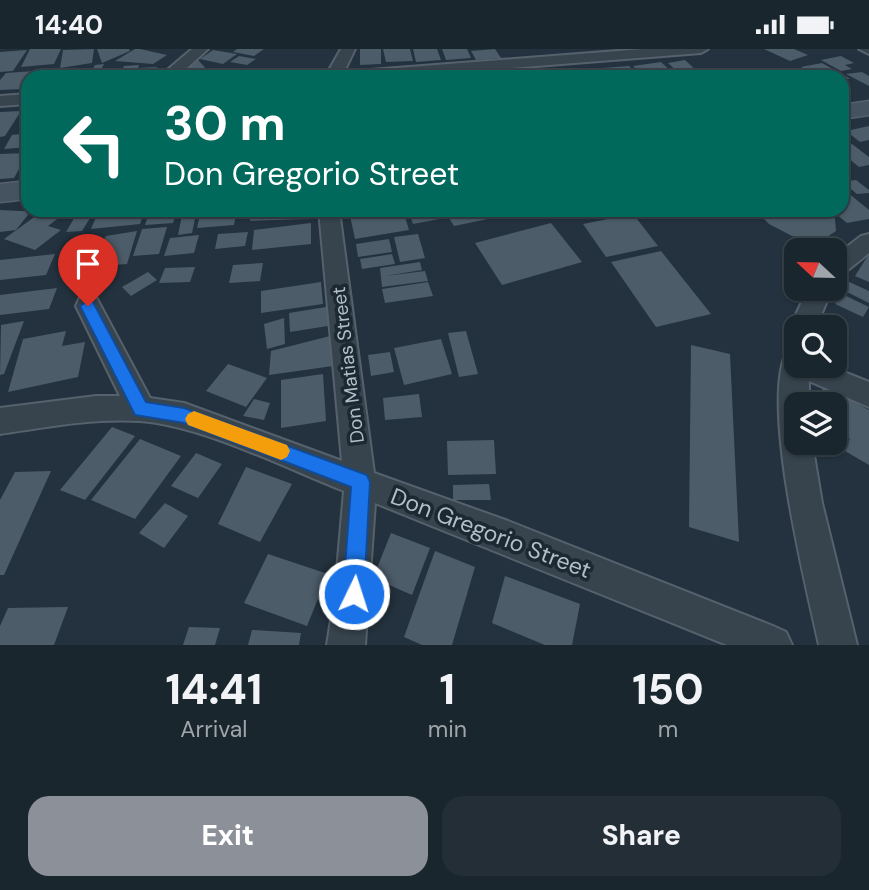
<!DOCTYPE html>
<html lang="en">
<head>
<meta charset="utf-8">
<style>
	:root { --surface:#1a262e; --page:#232e36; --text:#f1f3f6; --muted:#9fa5aa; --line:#38434a; --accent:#8c9099 }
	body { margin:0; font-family:"DM Sans",sans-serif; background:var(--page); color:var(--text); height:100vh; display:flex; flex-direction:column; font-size:26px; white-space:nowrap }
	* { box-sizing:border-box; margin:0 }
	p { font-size:23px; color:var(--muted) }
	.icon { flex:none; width:38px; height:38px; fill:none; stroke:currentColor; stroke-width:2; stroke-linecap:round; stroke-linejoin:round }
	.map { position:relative; height:596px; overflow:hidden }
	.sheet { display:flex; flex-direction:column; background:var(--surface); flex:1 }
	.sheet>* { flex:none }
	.top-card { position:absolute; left:21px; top:21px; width:828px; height:147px; border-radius:21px; box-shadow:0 2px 5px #0004,0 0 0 2px var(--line); background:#00695c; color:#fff; overflow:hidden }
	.needle { width:46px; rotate:292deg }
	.tools { position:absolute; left:784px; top:189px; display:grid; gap:14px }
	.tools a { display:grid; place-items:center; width:63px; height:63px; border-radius:14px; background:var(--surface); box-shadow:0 2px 5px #0004,0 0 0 2px var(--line); font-size:35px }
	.pin { position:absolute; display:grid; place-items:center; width:60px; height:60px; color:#fff; margin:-72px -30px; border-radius:50% 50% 50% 0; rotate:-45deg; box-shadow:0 0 7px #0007 }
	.pin .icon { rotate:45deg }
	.me { position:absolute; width:77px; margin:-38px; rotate:4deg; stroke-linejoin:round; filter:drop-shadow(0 0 5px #0008) }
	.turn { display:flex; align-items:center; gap:24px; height:147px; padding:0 28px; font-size:32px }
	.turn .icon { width:91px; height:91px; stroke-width:2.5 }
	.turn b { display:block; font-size:49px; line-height:60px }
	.eta { display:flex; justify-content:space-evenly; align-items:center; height:119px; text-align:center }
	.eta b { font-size:42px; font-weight:800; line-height:49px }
	.cta { display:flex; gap:14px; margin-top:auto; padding:14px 28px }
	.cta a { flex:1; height:80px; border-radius:21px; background:var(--accent); color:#fff; font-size:28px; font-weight:800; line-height:80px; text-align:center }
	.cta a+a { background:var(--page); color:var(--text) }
	.status { display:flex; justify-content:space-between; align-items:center; height:49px; padding:0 35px; background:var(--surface); direction:ltr }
	.status svg { height:19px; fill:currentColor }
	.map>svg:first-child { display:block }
	.building { fill:#4c5c69 }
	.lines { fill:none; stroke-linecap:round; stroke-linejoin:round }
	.street-casing { stroke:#55616c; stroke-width:4 }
	.secondary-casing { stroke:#55616c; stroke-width:3 }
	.street { fill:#37444e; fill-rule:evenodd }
	.secondary { fill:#455361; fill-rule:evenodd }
	.route { fill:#1a73e8; stroke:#114b97; stroke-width:2 }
	.slow { fill:#f59e0b }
	.labels { text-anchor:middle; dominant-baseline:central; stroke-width:7; stroke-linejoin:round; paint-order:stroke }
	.street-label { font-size:19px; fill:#b3bec9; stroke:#1c2933 }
	.near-street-label { font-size:23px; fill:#b3bec9; stroke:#1c2933 }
</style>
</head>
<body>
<div class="status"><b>14:40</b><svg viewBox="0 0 49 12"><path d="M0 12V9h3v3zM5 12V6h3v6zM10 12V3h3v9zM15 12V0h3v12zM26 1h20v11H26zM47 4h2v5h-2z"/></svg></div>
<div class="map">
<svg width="869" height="596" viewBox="0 0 869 596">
	<rect width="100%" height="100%" fill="#23323e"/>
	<g class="building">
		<path d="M30 0H61L54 15 21 18Z"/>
		<path d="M94 0 92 14 60 19 63 1Z"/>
		<path d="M97 0H129L130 2 102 14Z"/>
		<path d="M135 0H140L167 6 153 15 115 12Z"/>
		<path d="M237 0H264L254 7 233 3Z"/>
		<path d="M360 0H381V15L360 16Z"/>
		<path d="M383 0H410L413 12 386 13Z"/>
		<path d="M413 0H437L441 11 416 13Z"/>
		<path d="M442 0H467L471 9 446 11Z"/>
		<path d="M495 0 501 9 476 11 471 2Z"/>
		<path d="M764 0H794L808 6 790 12Z"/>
		<path d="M27 1 13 22 0 23V3Z"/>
		<path d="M213 1 237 5 223 15 200 10Z"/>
		<path d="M239 7 256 10 247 16 230 13Z"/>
		<path d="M841 7 854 14 845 16 852 20 841 22 821 11Z"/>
		<path d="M198 11 213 27 183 21Z"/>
		<path d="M685 11 699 24 681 26 668 14Z"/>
		<path d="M661 13 677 28H645L633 17Z"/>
		<path d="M822 14 847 28 850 30 818 28 801 18Z"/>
		<path d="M104 15 97 28H88L95 16Z"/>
		<path d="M139 16 138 19 157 18 153 28H118L124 17Z"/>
		<path d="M629 17 639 28H609L602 19Z"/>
		<path d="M557 19 562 28H539L535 20Z"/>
		<path d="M529 20 534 28H500L498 24Z"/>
		<path d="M69 21 65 28H41L44 23Z"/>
		<path d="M35 22 22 40 0 41V31L6 24Z"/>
		<path d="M465 23 467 28H430V26Z"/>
		<path d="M862 23 869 27V37L846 25Z"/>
		<path d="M21 62 5 87 0 88V63Z"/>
		<path d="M869 77V91L860 93 846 82Z"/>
		<path d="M28 84V98L4 100 12 86Z"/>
		<path d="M852 95 869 108V116L859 118 842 104V97Z"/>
		<path d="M28 104 14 129 0 130V105Z"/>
		<path d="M856 131 869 141V144L857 145 842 133Z"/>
		<path d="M842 139 869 161V170L847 174 831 161H842Z"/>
		<path d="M0 161 19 162H31L16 181 0 183Z"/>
		<path d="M44 161H69L48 177 61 181 35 201 4 190Z"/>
		<path d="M79 161H95L82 182 66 183Z"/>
		<path d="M99 161H145L140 175 91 180Z"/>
		<path d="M201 161H237L234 176 197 179Z"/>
		<path d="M252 161H311L310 170 250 172Z"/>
		<path d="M403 161 409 181 355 190 349 162Z"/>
		<path d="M408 161H436L440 170 413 175Z"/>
		<path d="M485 161H521L522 163 454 177 449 169Z"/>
		<path d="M755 161H827L835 170 836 182 824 190 814 191 792 187 769 175Z"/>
		<path d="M177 162 173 174 145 176 149 164Z"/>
		<path d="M196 165 192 184 178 186 182 166Z"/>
		<path d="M633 165 658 197 606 208 583 175Z"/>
		<path d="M311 174V195L252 201 254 181Z"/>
		<path d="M551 174 582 213 502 236 475 194Z"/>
		<path d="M167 178 159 205 133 207 142 180Z"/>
		<path d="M137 182 127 215 100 217 88 222 61 205 64 199 102 194 106 187Z"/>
		<path d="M248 183 245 197 215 200 218 185Z"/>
		<path d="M418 185 425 209 400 213 394 188Z"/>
		<path d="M199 186 194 204 164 207 170 189Z"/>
		<path d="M389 190 392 203 358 208 356 195Z"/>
		<path d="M661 202 711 265 656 278 611 213Z"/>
		<path d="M55 205 46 226 0 231V211Z"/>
		<path d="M392 205 395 215 362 220 360 210Z"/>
		<path d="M869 205V233L855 227Z"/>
		<path d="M420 213 422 221 385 227 425 222 428 232 382 238 380 219Z"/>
		<path d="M263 214 260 232 229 234 233 216Z"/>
		<path d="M195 218 190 233 159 234 165 219Z"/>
		<path d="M148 223 157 231 131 247 122 238Z"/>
		<path d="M847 232 869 242V254L841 240Z"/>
		<path d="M321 233 323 255 261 264V242Z"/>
		<path d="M428 233 433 247 385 254 382 240Z"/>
		<path d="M57 239 49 260 0 266V246Z"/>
		<path d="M842 245 869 258 863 268 835 255Z"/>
		<path d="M332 257 334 276 290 283 289 264Z"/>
		<path d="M284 269 285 295 267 300 264 275Z"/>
		<path d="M24 272 4 325 0 326 1 276Z"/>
		<path d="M66 282 62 297 85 293 78 328 8 343 23 290Z"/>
		<path d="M466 282 478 325 459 328 448 284Z"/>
		<path d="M334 286 333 317 269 326 271 302Z"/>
		<path d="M441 290 452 325 404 336 394 299Z"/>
		<path d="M691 296 730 305 739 493 689 478Z"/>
		<path d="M390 303 394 323 371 327 368 306Z"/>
		<path d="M228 315 267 329 246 358 206 342Z"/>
		<path d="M323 325 326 372 281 379V331Z"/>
		<path d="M824 337 869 361V416L845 402 850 390 835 381V355H815Z"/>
		<path d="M419 345 422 368 385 371 383 349Z"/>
		<path d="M254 350 270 354 264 371 243 367Z"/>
		<path d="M112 378 135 387 85 451 60 441Z"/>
		<path d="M140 390 181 407 135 470 91 451Z"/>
		<path d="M494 391 496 425 448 426 447 392Z"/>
		<path d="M196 404 222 415 198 449 171 437Z"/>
		<path d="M246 418 292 435 260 493 218 475Z"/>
		<path d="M51 422 4 526H0V451L15 423Z"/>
		<path d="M489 435 491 451H453V436Z"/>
		<path d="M165 454 188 467 164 499 139 484Z"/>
		<path d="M391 484 430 499 412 546 373 529Z"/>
		<path d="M435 502 475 518 452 596H422L404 588Z"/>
		<path d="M268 505 328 525 307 577 244 554Z"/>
		<path d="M505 527 580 555 572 596H545L492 574Z"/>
		<path d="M68 558 54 596H0V577L8 559Z"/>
		<path d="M189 578 220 579 215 596H183Z"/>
		<path d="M252 581 301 584 299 596H248Z"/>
	</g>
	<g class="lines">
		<g class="street-casing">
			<g id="street">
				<path d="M192 0H208L177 28H159Z"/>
				<path d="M341 0H355L344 23 643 0H708L701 4 396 28H325Z"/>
				<path d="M859 0H869V5Z"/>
				<path d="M28 45V55L0 57V47Z"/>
				<path d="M319 161H339L374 424 508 472 773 577 786 583 792 596H727L375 454 365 596H327L335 545 344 442C283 418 203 377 140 372 93 369 46 378 0 385V359L96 347H120L76 257 79 250 88 248 97 250 150 349 184 354 342 412Z"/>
				<path d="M869 185V204L843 225 835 227V207L861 187Z"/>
				<path d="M808 240H832L816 278H796V286L790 278Z"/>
				<path d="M796 299V317H829L869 333V358L809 332V355H796V394H812L822 454 857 596H819C806 536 760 354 787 302Z"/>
			</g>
		</g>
		<g class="secondary-casing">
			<g id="secondary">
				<path d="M869 52V66L842 70V56Z"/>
				<path d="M28 132V150L0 153V135Z"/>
			</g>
		</g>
		<use href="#street" class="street"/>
		<use href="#secondary" class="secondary"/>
	</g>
	<path class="route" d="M88 252 93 253 146 353 184 359 367 426 370 433 364 545 361 552 354 556 346 552 343 545 351 438 184 374 135 366 80 257Z"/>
	<path class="slow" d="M194 362 287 396 290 402 287 408 281 411 188 376 185 370 188 365Z"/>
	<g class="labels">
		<g class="street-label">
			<text transform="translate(348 316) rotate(-97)">Don Matias Street</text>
		</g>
		<g class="near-street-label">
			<text transform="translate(491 484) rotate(21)">Don Gregorio Street</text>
		</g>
	</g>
</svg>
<div class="tools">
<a><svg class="needle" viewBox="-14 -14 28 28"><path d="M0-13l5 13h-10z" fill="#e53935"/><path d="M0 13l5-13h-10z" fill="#9fa5aa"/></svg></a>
<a><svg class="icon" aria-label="search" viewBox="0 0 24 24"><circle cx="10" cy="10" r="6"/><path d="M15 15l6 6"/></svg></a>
<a><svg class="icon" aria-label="layers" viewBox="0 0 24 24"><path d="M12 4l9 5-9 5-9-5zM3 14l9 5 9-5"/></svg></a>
</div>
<div class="pin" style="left:88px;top:257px;background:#d93025"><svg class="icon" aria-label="arrive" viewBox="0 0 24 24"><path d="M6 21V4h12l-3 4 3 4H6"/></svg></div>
<svg class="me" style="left:354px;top:545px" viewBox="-20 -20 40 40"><circle r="17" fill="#1a73e8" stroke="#fff" stroke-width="3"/><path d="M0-11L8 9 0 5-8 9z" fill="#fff"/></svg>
<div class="top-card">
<div class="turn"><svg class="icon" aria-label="left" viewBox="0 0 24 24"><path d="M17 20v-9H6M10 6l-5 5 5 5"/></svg><div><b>30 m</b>Don Gregorio Street</div></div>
</div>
</div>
<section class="sheet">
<div class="eta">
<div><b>14:41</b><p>Arrival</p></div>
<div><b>1</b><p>min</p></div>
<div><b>150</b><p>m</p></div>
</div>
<div class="cta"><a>Exit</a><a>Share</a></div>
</section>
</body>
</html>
